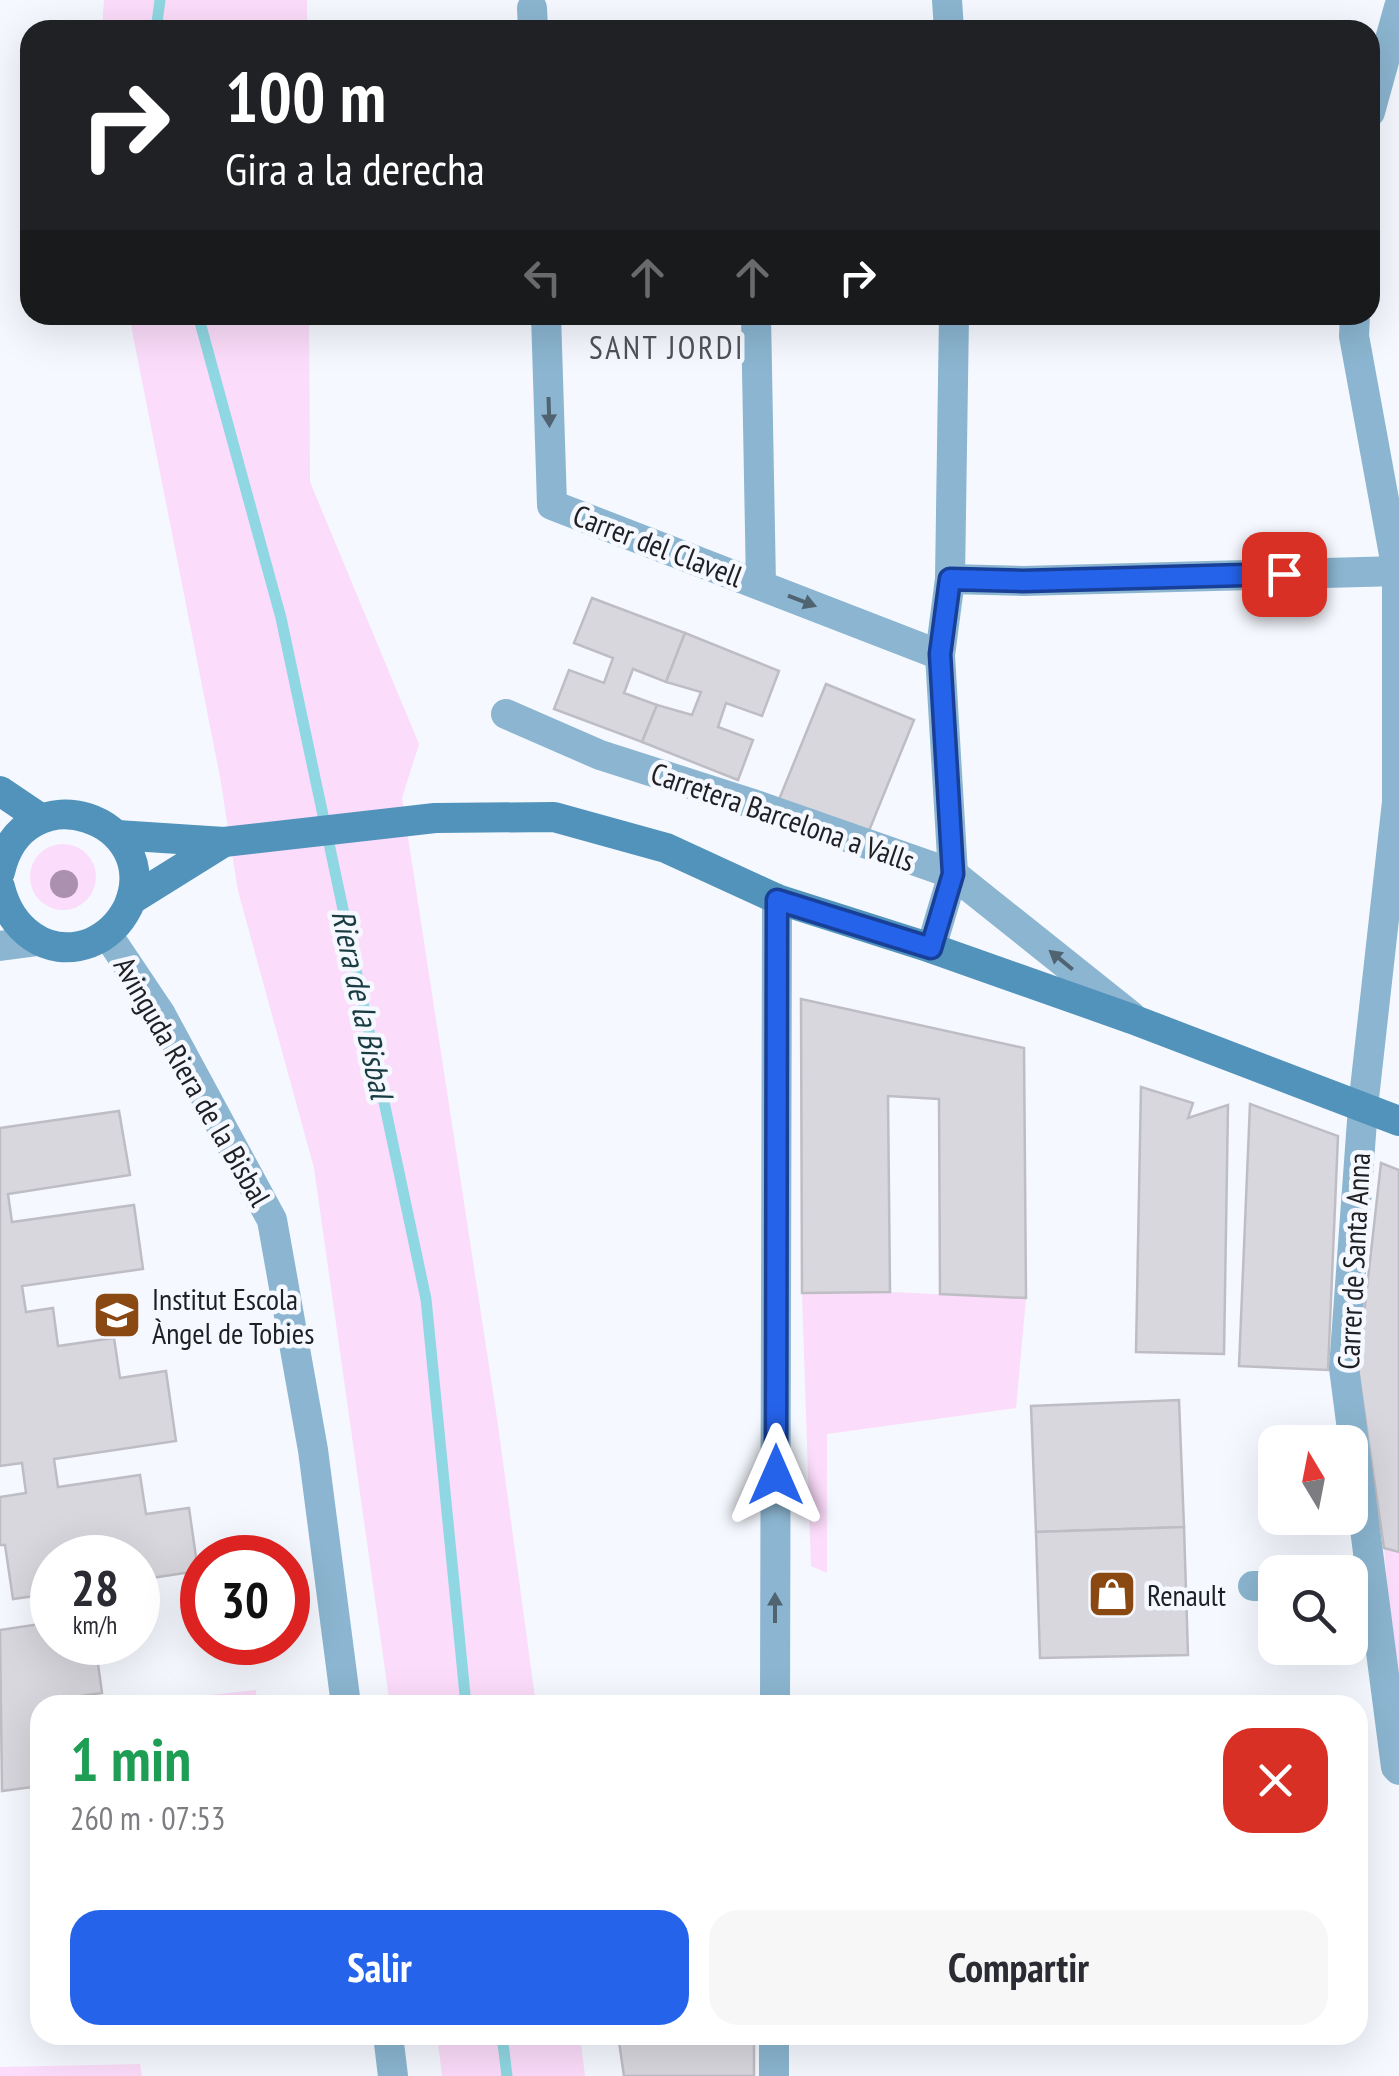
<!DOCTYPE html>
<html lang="es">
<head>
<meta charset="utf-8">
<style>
	:root { --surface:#fff; --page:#f7f7f7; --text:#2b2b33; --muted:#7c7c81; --accent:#2563eb }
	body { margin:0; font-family:"PT Sans Narrow",sans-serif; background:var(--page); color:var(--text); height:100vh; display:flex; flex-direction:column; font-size:38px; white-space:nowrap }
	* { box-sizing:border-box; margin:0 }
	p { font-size:32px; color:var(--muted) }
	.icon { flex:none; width:55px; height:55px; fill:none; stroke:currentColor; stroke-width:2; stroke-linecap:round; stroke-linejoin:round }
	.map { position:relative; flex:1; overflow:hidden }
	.side { position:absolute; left:30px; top:1695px; width:1338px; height:350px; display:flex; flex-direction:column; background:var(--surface); border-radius:30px; box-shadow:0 10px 40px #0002 }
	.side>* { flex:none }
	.banner { position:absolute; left:20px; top:20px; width:1360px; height:305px; border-radius:30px; box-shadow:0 10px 40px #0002; background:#202124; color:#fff; overflow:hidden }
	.needle { width:65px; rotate:350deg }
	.fabs { position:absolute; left:1258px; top:1425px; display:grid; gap:20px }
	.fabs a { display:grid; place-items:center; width:110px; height:110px; border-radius:20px; background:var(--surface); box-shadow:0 10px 40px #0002; font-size:50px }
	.speed { position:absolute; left:30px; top:1535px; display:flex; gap:20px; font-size:50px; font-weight:700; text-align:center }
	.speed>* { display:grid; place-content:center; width:130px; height:130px; border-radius:50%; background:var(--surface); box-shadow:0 10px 40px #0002; line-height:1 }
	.speed small { font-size:25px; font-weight:400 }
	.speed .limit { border:15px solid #d22; background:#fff; color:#111 }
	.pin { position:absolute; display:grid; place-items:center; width:85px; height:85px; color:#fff; margin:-42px; border-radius:20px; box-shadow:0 5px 15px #0006 }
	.me { position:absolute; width:110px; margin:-55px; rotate:0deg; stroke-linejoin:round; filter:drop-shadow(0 0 8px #0008) }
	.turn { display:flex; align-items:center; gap:35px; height:210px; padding:0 40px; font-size:45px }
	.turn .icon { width:130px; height:130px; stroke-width:2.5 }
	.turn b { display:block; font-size:70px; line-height:85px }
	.lanes { display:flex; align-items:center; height:95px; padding:0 40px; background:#0003; justify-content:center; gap:50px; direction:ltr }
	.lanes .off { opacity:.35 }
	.round { display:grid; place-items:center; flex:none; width:105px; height:105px; border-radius:30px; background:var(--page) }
	.head { display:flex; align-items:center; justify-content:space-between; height:170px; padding:0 40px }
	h1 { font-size:60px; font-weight:800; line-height:75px; color:#1e9e55 }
	.cta { display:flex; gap:20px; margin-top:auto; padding:20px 40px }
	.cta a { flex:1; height:115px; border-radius:30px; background:var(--accent); color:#fff; font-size:40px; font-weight:800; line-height:115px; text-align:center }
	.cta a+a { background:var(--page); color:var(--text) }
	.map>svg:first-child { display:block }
	.green { fill:#fbdcfa }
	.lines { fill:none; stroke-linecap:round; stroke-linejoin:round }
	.stream { stroke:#8fd7e2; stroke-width:11 }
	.building { fill:#d9d7de; stroke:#bfbdc4; stroke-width:2.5 }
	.street { stroke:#8bb5d0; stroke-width:30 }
	.secondary { stroke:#5193bb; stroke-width:30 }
	.tree { fill:#ab90af }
	.oneway { fill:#506371 }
	.route-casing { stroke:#184099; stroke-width:25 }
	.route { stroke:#2563eb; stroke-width:18 }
	.labels { text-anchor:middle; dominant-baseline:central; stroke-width:9; stroke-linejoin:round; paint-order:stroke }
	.street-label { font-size:30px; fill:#1f2023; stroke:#f5f8fe }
	.poi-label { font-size:30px; fill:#1f2023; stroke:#f5f8fe; text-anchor:start }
	.neighbourhood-label { font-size:32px; letter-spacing:2.5px; fill:#4f5258; stroke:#f5f8fe }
	.water-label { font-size:32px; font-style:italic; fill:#193c42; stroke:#f5f8fe }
</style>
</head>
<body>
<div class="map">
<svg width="1399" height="2076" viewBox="0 0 1399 2076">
	<rect width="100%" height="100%" fill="#f5f8fe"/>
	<g class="green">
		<path d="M104 0H307V30H102Z"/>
		<path d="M129 315H309L310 482 419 744 402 798 497 1418 536 1705H390L314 1168 238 891 220 777Z"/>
		<circle cx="63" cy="877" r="33"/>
		<path d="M890 1292 1026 1298 1016 1408 827 1434V1573L811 1566 802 1293Z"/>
		<path d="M1384 1548 1399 1553V1671L1395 1670Z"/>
		<path d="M256 1690 257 1705H120Z"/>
		<path d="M437 2035H580L585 2076H442Z"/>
		<path d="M140 2064 142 2076H0V2067Z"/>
	</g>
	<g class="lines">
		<g class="stream">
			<path d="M156 30 160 0"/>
			<path d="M198 315 281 618 426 1299 466 1705"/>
			<path d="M502 2035 507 2076"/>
		</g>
	</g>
	<g class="building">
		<path d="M592 598 685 633 666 682 633 669 624 693 657 705 642 742 554 709 569 670 604 683 613 658 574 643Z"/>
		<path d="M685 633 779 671 762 716 726 703 718 727 753 740 738 780 642 742 657 705 692 715 701 692 666 682Z"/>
		<path d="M826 684 914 720 866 838 778 802Z"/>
		<path d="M801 999 1024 1048 1026 1298 940 1294 939 1099 888 1096 890 1292 802 1293Z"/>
		<path d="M1141 1087 1193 1103 1188 1118 1228 1105 1224 1354 1136 1352Z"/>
		<path d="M1250 1104 1338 1136 1328 1370 1239 1366Z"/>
		<path d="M119 1111 130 1175 8 1194 12 1222 134 1205 143 1269 22 1286 26 1312 53 1308 58 1346 114 1338 120 1378 166 1371 176 1441 54 1459 58 1487 140 1475 146 1514 189 1508 198 1571 138 1580V1558H52V1642H95L102 1693 59 1699V1705H40V1786L2 1791 0 1630 47 1623 42 1595 13 1599 5 1545H0V1497L26 1493 22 1463 0 1466V1128Z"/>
		<path d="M1381 1163 1399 1170V1552L1384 1548 1358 1368Z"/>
		<path d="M1179 1400 1184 1527 1036 1532 1031 1406Z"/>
		<path d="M1184 1527 1188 1655 1040 1658 1036 1532Z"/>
		<path d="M618 2035H754V2076H624Z"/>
	</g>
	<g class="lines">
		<g class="street">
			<path d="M947 0 949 30"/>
			<path d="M532 8 533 30"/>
			<path d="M1370 112 1399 7"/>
			<path d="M546 315 552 505 940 655"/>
			<path d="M756 315 761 585"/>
			<path d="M1355 315 1354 336 1397 571V802L1363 1107 1344 1368 1396 1767 1399 1770"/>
			<path d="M950 579 1023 581 1399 571"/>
			<path d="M506 714 600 755 750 803 953 874 1131 1016"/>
			<path d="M107 934 160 1013 272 1220 313 1450 346 1705"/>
			<path d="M0 946 38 941"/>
			<path d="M931 948 953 874 940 655 950 579 954 315"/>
			<path d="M1253 1586H1275"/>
			<path d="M775 1705 777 899"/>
			<path d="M388 2035 393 2076"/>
			<path d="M774 2076V2035"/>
		</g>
		<g class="secondary">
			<path d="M0 791 40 818"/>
			<path d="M117 835 224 842 435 818 554 817 666 848 777 899 931 948 1132 1019 1399 1121"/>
			<path d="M0 872C23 769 166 819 128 907 120 923 107 936 90 943 46 959 10 928 0 887"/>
			<path d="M131 900 224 842"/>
		</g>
	</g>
	<circle class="tree" cx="64" cy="884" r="14"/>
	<defs><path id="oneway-solid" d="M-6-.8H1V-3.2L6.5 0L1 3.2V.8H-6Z" transform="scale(2.5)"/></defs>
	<g class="oneway">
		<use href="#oneway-solid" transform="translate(549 412) rotate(88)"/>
		<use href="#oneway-solid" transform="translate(802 601) rotate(21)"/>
		<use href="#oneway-solid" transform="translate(1061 960) rotate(-141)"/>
		<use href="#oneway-solid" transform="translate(775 1608) rotate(-90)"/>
	</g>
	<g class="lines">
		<g class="route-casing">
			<path id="route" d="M776 1475 777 900 931 948 953 874 940 654 950 579 1023 581 1284 574"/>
		</g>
		<use href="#route" class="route"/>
	</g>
	<defs>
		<g id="school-square" transform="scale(2.5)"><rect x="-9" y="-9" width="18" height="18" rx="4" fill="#8a4912" stroke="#f5f8fe"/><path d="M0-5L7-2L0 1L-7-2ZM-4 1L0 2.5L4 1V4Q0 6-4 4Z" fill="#fff"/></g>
		<g id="shop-square" transform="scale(2.5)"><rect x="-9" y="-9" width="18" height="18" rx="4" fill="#8a4912" stroke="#f5f8fe"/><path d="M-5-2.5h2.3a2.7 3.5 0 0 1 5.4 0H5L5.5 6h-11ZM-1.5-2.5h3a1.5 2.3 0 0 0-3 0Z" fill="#fff"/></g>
	</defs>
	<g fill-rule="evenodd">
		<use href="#school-square" x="117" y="1315"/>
		<use href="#shop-square" x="1112" y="1594"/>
	</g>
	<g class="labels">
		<g class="street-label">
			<text transform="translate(658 545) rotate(21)">Carrer del Clavell</text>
			<text transform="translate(783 816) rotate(19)">Carretera Barcelona a Valls</text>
			<text transform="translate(193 1081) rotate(60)">Avinguda Riera de la Bisbal</text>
			<text transform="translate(1353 1261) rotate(-87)">Carrer de Santa Anna</text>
		</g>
		<g class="poi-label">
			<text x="152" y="1298">Institut Escola<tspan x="152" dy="34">Àngel de Tobies</tspan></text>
			<text x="1147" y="1594">Renault</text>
		</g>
		<g class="neighbourhood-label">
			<text x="667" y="347">SANT JORDI</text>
		</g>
		<g class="water-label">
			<text transform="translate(363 1004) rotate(78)">Riera de la Bisbal</text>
		</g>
	</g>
</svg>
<div class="fabs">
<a><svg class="needle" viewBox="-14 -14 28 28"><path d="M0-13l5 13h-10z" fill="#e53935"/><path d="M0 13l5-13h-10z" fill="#7c7c81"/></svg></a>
<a><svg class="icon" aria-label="search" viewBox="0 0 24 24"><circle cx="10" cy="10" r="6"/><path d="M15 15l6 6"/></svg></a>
</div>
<div class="speed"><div>28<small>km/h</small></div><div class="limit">30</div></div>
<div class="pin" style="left:1284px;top:574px;background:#d93025"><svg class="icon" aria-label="arrive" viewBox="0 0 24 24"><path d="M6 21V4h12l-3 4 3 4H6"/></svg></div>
<svg class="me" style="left:776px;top:1475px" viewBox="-20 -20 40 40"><path d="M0-17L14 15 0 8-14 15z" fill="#2563eb" stroke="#fff" stroke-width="4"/></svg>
<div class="banner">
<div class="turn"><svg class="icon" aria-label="right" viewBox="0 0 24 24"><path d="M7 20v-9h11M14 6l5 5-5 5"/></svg><div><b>100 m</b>Gira a la derecha</div></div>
<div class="lanes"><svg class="icon off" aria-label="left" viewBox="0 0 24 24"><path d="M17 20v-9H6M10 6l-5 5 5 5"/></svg><svg class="icon off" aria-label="ahead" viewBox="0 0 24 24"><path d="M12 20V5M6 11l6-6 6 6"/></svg><svg class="icon off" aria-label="ahead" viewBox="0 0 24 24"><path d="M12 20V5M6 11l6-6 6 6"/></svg><svg class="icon" aria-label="right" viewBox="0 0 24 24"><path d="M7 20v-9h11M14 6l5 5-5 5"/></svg></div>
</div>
<section class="side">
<div class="head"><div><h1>1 min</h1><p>260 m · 07:53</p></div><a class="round" style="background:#d93025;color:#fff"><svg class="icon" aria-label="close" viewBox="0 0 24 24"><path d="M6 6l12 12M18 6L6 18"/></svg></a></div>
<div class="cta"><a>Salir</a><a>Compartir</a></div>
</section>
</div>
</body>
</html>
